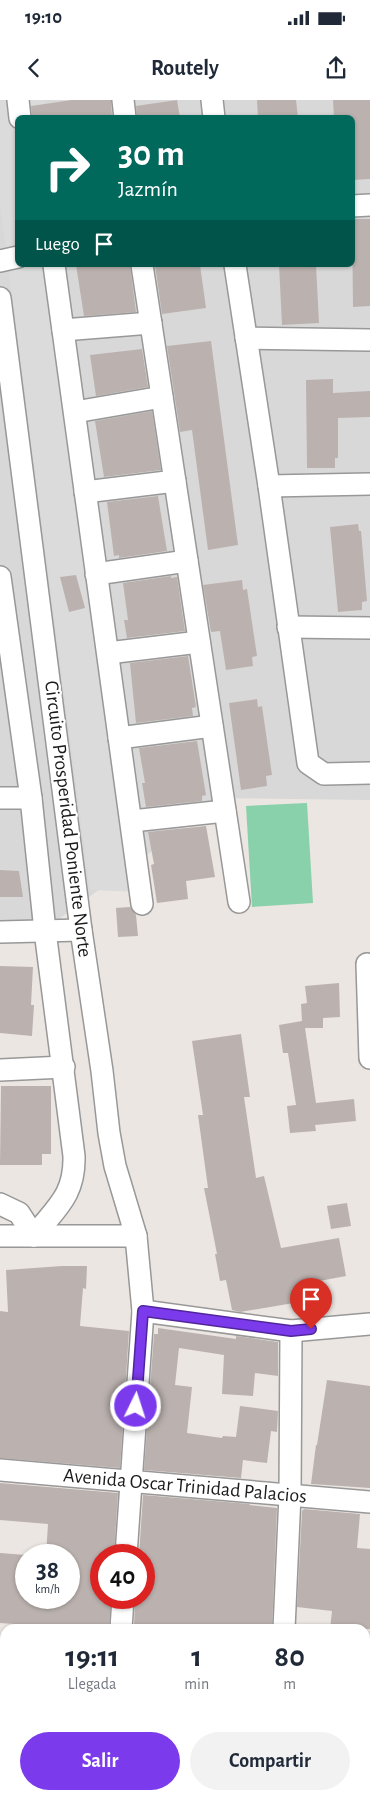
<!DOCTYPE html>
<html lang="es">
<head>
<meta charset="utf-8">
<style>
	:root { --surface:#fff; --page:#f2f2f3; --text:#1f2937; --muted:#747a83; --accent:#7c3aed }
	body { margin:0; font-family:"Alegreya Sans",sans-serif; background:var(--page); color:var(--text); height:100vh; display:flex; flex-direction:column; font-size:19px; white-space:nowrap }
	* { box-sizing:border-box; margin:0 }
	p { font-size:16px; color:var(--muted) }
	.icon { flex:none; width:28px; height:28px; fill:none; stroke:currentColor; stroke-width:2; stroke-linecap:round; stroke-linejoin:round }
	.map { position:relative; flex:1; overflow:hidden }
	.drawer { position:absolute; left:0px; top:1524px; width:370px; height:176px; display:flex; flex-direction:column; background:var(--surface); border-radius:15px 15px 0 0; box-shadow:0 1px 4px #0004 }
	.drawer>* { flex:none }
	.guide { position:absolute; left:15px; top:15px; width:340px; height:152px; border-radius:8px; box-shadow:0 1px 4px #0004; background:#00695c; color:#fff; overflow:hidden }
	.speed { position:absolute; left:15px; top:1444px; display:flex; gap:10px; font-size:25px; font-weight:700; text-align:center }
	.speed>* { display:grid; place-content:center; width:65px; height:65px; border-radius:50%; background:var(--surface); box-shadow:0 1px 4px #0004; line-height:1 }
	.speed small { font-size:12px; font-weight:400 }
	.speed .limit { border:8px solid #d22; background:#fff; color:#111 }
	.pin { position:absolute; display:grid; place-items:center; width:42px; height:42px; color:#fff; margin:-51px -21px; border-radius:50% 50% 50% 0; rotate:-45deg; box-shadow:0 0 5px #0007 }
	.pin .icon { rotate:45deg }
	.me { position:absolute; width:55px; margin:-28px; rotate:4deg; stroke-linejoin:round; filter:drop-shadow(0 0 4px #0008) }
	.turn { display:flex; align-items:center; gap:18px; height:105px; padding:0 20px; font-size:22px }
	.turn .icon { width:65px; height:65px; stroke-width:2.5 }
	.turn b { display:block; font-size:35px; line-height:42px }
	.then { display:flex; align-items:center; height:48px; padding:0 20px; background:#0003; gap:10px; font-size:19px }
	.eta { display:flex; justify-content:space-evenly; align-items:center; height:85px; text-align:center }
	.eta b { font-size:30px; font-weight:700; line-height:35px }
	.action { display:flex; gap:10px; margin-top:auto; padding:10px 20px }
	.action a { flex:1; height:58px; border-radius:30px; background:var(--accent); color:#fff; font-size:20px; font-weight:700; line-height:58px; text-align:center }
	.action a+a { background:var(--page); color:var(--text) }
	.status { display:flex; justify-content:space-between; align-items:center; height:35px; padding:0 25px; background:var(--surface); direction:ltr }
	.status svg { height:14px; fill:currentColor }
	header { display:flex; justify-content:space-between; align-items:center; height:65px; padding:0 20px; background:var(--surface); font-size:22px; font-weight:700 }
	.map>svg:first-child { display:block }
	.residential { fill:#d9d8d8; fill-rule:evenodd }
	.pitch { fill:#88d1aa }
	.parking { fill:#dbdbdb }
	.building { fill:#bbb2af }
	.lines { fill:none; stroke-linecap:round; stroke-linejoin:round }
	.minor-casing { stroke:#989898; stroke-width:24 }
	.minor { stroke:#fff; stroke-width:21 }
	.route-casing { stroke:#51269a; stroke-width:12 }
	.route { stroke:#7c3aed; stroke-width:9 }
	.labels { text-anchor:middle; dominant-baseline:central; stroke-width:4.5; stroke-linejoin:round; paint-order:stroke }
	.street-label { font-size:20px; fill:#1b1b1b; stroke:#fff }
</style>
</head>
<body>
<div class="status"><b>19:10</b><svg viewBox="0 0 49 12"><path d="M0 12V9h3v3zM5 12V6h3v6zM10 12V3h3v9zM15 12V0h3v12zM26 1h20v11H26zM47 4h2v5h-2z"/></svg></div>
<header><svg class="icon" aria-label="back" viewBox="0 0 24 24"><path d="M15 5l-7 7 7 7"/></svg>Routely<svg class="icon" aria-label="share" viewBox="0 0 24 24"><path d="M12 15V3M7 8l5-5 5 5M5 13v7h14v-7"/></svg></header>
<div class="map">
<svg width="370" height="1699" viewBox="0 0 370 1699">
	<rect width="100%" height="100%" fill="#ebe6e1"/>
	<path class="residential" d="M0 0H370V700L225 698 45 829 0 827ZM18 18H352V165H18Z"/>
	<path class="pitch" d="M307 703 313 803 252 807 246 706Z"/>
	<path class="parking" d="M0 0H44L46 17 18 18V165H64L141 792 90 790 0 105Z"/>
	<g class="building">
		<path d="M72 0H111L112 18H32L31 6Z"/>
		<path d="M177 0 180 18H137L136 6Z"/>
		<path d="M257 0H296L298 18H258Z"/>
		<path d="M333 0H370V79L352 80V18H334Z"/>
		<path d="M352 119H370V206L353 207Z"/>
		<path d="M76 165H130L136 212 84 216Z"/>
		<path d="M155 165H200L206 208 162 214Z"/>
		<path d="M279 165H316L319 223 282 225Z"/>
		<path d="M211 241 238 445 208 450 192 330 180 332 167 246Z"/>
		<path d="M142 249 148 287 96 296 90 255Z"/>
		<path d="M333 279V293L370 291V317L338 318V358H335V368H307L306 280Z"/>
		<path d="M152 311 161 370 104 377 95 321Z"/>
		<path d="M158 396 167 451 119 458V455L114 456 107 402Z"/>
		<path d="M358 424 359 431H361L367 501 362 502V510L338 512 330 427Z"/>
		<path d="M76 475 85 508 69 512 60 477Z"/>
		<path d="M171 476V478L177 477 185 531 127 538 124 520H128L123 483Z"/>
		<path d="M242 480 243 490 247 489 257 556 252 557 253 566 226 570 220 531 211 532 203 485Z"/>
		<path d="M188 556 196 607 192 608 193 616 136 623 130 563Z"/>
		<path d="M257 599 258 607 262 606 272 675 266 676 267 686 241 690 229 603Z"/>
		<path d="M197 641 206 695 202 696V701L146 707 142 683H145L139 648Z"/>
		<path d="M206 726 215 777 186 781 188 799 157 803 151 765 154 764 148 732Z"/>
		<path d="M0 770 19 771 23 797H0Z"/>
		<path d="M130 807 136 815 138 836 118 837 116 808Z"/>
		<path d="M0 866 33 867 31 905H34L32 936 0 933Z"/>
		<path d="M339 883 340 917 323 918V928H305L316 1003 354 999 356 1021 315 1025 316 1031 290 1033 287 1006 296 1005 288 953H283L279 925 302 921 301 904 307 903 305 886Z"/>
		<path d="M241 934 250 997H244L256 1078 264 1076 281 1148 339 1138 346 1176 314 1182 317 1199 240 1212 232 1210 226 1180 220 1181 215 1154H217L204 1088H208L198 1015H203L192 941Z"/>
		<path d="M1 986H51V1054H42V1065H0Z"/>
		<path d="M347 1103 351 1126 331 1129 327 1106Z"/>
		<path d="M62 1166H87L86 1189 83 1188 80 1226 129 1231 120 1368 0 1358V1211L8 1212 6 1170Z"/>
		<path d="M158 1228 236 1239V1236L278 1242V1276L255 1273 253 1296 222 1294 224 1255 179 1248 175 1285 192 1287 187 1333 222 1338 223 1336 236 1337 240 1306 278 1311 277 1332 271 1331 267 1363 243 1360 241 1378 144 1370 154 1234H158Z"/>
		<path d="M327 1280 370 1286V1388L311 1384 316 1345H317Z"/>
		<path d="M0 1383 118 1393 114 1455H101V1498H111L109 1529H42L43 1526 0 1523V1453L26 1455V1498H69V1455H46L48 1424 0 1420Z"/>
		<path d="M143 1395 250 1404 249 1405 277 1408 272 1529H152L134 1527 135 1498H144V1455H139Z"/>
		<path d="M304 1409 360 1414 357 1448 370 1449V1529H330L332 1511 297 1507 302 1411Z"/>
	</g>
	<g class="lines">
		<g class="minor-casing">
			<g id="minor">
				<path d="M18 0 20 18"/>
				<path d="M123 0 125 18"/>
				<path d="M212 0 214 18"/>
				<path d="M352 106 370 105"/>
				<path d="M0 161 18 157"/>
				<path d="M54 165 142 804"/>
				<path d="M142 165 239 802"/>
				<path d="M235 165 269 386 308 663 324 674 370 673"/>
				<path d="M0 198 81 830 102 971 109 1033 115 1066 136 1136 143 1211 126 1455"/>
				<path d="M63 230 151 223"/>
				<path d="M246 238 370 240"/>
				<path d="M75 312 162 297"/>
				<path d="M269 386 370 384"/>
				<path d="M85 392 175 381"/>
				<path d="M96 474 187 461"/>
				<path d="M0 477 31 698 45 831 74 1056C75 1095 57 1107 34 1136"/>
				<path d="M288 527 370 528"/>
				<path d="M108 553 199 542"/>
				<path d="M119 638 212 626"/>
				<path d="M0 698H31"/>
				<path d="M132 721 225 711"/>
				<path d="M0 832 81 830"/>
				<path d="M367 864 370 958"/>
				<path d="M0 970 64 967"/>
				<path d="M0 1104 19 1113 34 1136"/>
				<path d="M0 1136H136"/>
				<path d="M143 1211 291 1231 370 1224"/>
				<path d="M0 1370 370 1402"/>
				<path d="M121 1529 123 1498"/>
				<path d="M284 1529 290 1395 291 1231"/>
				<path d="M0 1619 5 1631"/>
				<path d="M32 1695 33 1699"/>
				<path d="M109 1699V1695"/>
				<path d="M275 1699V1695"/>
			</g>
		</g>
		<use href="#minor" class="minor"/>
	</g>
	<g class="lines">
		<g class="route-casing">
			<path id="route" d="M136 1306 143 1211 291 1231 311 1229"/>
		</g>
		<use href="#route" class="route"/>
	</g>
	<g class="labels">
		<g class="street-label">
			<text transform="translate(68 719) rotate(83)">Circuito Prosperidad Poniente Norte</text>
			<text transform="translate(185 1386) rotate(5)">Avenida Oscar Trinidad Palacios</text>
		</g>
	</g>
</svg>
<div class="speed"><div>38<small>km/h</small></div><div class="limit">40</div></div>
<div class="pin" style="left:311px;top:1229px;background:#d93025"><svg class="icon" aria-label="arrive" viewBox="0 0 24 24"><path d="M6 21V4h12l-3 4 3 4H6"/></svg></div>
<svg class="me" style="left:136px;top:1306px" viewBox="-20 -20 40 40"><circle r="17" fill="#7c3aed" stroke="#fff" stroke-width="3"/><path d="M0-11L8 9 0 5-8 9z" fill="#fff"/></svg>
<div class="guide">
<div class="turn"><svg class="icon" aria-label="right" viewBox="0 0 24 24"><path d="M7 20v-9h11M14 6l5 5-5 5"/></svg><div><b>30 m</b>Jazmín</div></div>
<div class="then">Luego<svg class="icon" aria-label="arrive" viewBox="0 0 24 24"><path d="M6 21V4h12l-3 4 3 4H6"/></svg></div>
</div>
<section class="drawer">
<div class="eta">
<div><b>19:11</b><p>Llegada</p></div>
<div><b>1</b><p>min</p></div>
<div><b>80</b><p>m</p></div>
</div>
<div class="action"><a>Salir</a><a>Compartir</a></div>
</section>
</div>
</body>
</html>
